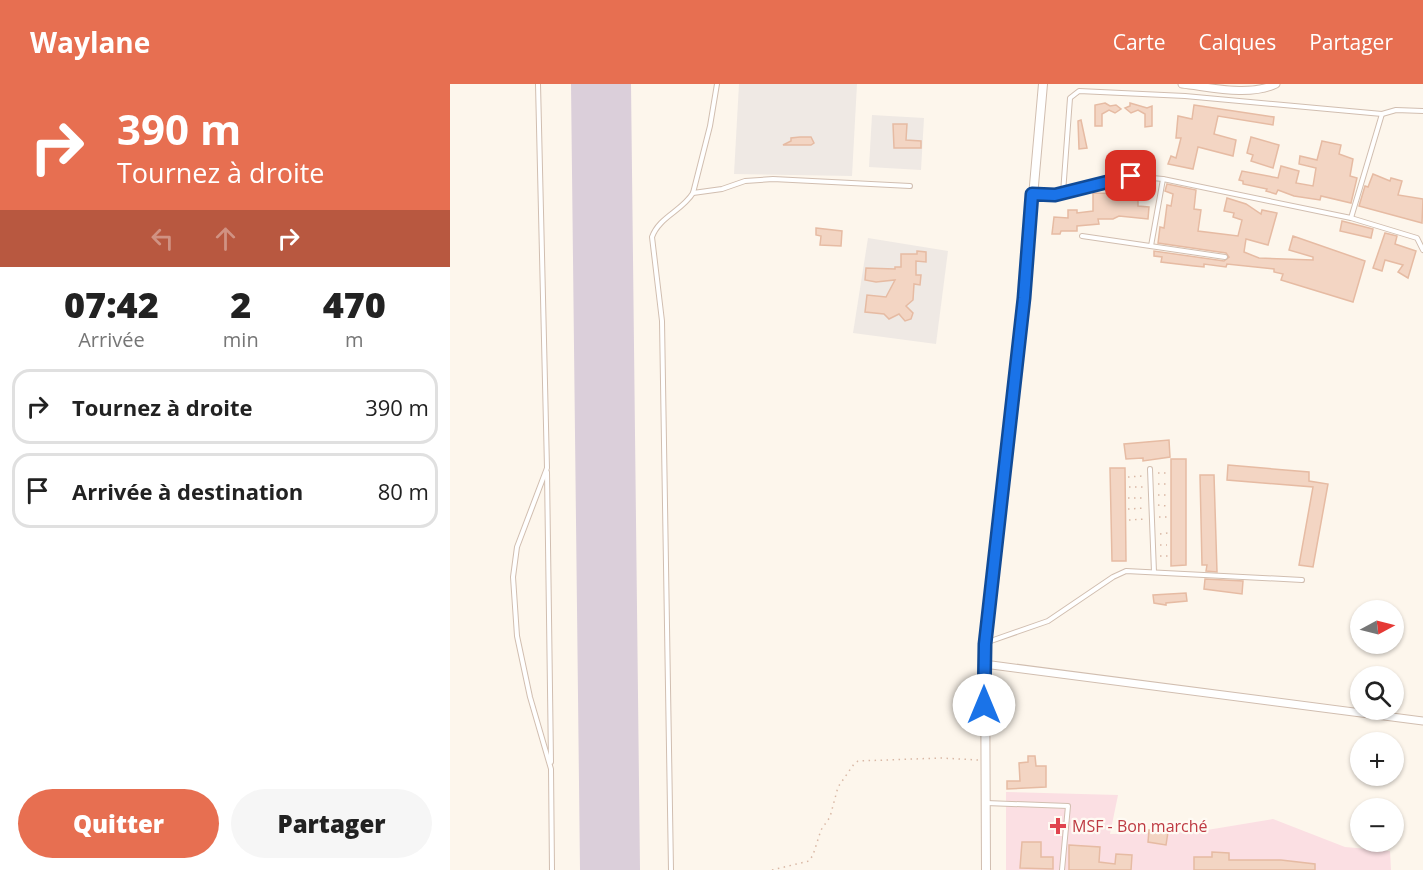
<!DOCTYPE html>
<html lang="fr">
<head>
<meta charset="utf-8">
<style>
	:root { --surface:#fff; --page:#f6f6f6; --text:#222; --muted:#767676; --line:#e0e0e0; --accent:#e76f51 }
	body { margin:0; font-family:"Open Sans",sans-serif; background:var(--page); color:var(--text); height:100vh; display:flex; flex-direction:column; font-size:22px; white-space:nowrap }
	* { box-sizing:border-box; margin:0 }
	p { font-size:20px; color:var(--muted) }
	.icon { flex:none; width:33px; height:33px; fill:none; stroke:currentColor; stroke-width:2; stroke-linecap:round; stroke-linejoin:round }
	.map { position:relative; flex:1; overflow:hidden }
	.details { display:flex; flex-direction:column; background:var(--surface); width:450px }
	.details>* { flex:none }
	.guide { background:#e76f51; color:#fff; overflow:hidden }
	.needle { width:39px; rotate:83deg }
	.controls { position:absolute; left:900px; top:516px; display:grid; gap:12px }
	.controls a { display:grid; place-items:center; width:54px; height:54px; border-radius:50%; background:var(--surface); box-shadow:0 2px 4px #0004; font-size:30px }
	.pin { position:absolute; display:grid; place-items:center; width:51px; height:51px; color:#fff; margin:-26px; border-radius:12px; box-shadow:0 3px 9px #0006 }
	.me { position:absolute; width:66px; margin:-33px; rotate:0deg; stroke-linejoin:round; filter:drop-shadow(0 0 4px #0008) }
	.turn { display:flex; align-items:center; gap:21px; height:126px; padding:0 18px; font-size:27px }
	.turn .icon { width:78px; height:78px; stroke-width:2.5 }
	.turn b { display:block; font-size:42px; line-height:51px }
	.lanes { display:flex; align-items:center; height:57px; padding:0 18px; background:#0003; justify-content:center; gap:30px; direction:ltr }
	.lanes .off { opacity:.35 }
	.eta { display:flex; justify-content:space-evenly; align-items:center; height:102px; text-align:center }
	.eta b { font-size:36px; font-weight:800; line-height:42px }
	.action { display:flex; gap:12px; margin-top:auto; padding:12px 18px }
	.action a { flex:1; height:69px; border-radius:36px; background:var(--accent); color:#fff; font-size:24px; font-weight:800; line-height:69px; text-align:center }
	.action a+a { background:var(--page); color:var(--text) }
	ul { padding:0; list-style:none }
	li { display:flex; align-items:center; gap:18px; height:75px; margin:0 12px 9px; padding:0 6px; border:3px solid var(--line); border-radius:18px }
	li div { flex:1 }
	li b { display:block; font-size:22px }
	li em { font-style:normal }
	header { display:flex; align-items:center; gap:36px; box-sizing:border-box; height:84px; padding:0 30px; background:var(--accent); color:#fff }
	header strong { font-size:28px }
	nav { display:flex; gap:33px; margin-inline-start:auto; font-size:21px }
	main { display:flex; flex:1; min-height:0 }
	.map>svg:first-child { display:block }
	.industrial { fill:#efe9e4 }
	.medical { fill:#fbdfe3 }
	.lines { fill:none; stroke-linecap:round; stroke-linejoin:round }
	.runway { stroke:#dbcfda; stroke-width:60 }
	.building { fill:#f3d5c3; stroke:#e6bba3; stroke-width:1.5 }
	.service-casing { stroke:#d1beb0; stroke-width:6 }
	.minor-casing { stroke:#d1beb0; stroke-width:9 }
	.tertiary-casing { stroke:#d1beb0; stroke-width:10 }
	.path { stroke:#d9b8a5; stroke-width:1.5; stroke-dasharray:1.5 4.5; stroke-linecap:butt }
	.service { stroke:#fff; stroke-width:4 }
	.minor { stroke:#fff; stroke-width:7 }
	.tertiary { stroke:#fff; stroke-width:8 }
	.route-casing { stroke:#114b97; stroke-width:15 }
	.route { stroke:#1a73e8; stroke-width:10 }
	.health-dot { fill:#e0444e; stroke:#fffaf3; stroke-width:2 }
	.labels { text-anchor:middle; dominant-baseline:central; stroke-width:4.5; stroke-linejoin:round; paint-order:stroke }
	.health-label { font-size:16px; fill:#be3a42; stroke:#fffaf3; text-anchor:start }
</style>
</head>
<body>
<header>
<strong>Waylane</strong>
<nav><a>Carte</a><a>Calques</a><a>Partager</a></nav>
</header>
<main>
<section class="details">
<div class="guide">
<div class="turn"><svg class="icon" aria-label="right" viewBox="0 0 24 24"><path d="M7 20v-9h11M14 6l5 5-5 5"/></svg><div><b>390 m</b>Tournez à droite</div></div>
<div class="lanes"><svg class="icon off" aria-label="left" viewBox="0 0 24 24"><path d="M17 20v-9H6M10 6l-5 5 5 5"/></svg><svg class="icon off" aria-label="ahead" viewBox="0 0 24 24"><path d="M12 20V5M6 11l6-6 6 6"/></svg><svg class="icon" aria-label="right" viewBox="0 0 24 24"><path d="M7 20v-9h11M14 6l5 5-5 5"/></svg></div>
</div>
<div class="eta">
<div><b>07:42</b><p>Arrivée</p></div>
<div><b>2</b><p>min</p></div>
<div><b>470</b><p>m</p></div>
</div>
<ul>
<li><svg class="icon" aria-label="right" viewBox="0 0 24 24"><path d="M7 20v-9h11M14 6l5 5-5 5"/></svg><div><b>Tournez à droite</b></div><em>390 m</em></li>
<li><svg class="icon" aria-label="arrive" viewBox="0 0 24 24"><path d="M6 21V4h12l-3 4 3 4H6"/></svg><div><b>Arrivée à destination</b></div><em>80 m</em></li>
</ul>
<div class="action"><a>Quitter</a><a>Partager</a></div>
</section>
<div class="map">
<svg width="973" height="786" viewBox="0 0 973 786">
	<rect width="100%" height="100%" fill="#fdf6ec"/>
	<g class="industrial">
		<path d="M289 0H407L402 92 284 90Z"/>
		<path d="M422 31 474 34 471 86 419 83Z"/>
		<path d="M418 154 498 167 486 260 403 249Z"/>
	</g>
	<path class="medical" d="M556 708 668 711 660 750 745 748 823 735 895 763 940 767 941 786H556Z"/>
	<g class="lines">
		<path class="runway" d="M151 0 160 786"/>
	</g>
	<g class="building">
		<path d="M655 19 660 22 666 21 671 25 665 29 659 26 652 30V42H645V21Z"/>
		<path d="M680 19 697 24 702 22V42L695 43V30L688 26 681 29 675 24 680 22Z"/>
		<path d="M744 21 824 33 823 41 768 32 764 50 786 56 783 72 748 63 743 85 718 80 721 72 726 74 731 54H726L728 32 742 35Z"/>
		<path d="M631 36 637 64 629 65 628 37Z"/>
		<path d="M443 40H457L456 56 471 57V64H444Z"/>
		<path d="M350 53H361L364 59 361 61H333L341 57V54Z"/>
		<path d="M801 53 829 61 823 84 801 77 803 71 797 69Z"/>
		<path d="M872 57 891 61 889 70 903 75 900 92 907 94 901 119 871 112 870 116 844 112 828 106 826 110 816 107 817 105 793 100V97L789 96 792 87 828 94 831 82 849 87 846 99 863 102 866 84 849 80 850 72 867 76Z"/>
		<path d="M923 90 940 97 941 94 952 97 948 111 973 115 972 139 909 122 915 102 918 103Z"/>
		<path d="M679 100 696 102V109H688V122L699 123 698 135 669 132 663 135H648L649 140 627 142V147H611L610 150H602L604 133 618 134V126H627V129L643 127V109L678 110Z"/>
		<path d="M717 100 746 106 744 125 751 126 748 147 788 152 792 136 783 133 784 129 774 127 777 114 796 120 811 130 812 126 827 129 818 161 796 155 794 168 809 174 863 176V173L839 166 843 152 915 177 903 218 831 196 833 190 824 188V185L777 180 776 183 754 180V183L744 182 711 178 712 173 704 172V167L774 177 779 173 776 169 708 159 710 143 714 144 717 121 721 122 723 110 715 107Z"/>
		<path d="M892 137 923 145 921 154 890 147Z"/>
		<path d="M366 144 392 147 391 162 370 161 371 152 366 151Z"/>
		<path d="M935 149 947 152 945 160 966 167 958 194 948 188 953 181 935 176 932 187 923 184Z"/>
		<path d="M467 167 476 168V178L466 177V191H471L470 201 464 200 463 216 456 222 463 229 461 235 455 237 449 230 439 235 434 230 415 228 417 211 436 213 445 196 426 198 415 196 416 184 445 185V183H451V170H467Z"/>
		<path d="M719 356 720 373 693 377V374L676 375 674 360Z"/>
		<path d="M721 375H736V481L721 482Z"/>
		<path d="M778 381 859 388V397L878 400 863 483 849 481 863 403 777 396Z"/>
		<path d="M660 384H675L676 477H662Z"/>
		<path d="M750 391H764L767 488 756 487 757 481H752Z"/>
		<path d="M755 495 793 497 792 510 754 505Z"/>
		<path d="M736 509 737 517 716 519V521L704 519 703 511Z"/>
		<path d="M578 672H585L586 682H596V703L557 705V697H570L569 679 578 678Z"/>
		<path d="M699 746 718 748 716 761 698 758Z"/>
		<path d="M572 758H591V773H603V785L570 784Z"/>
		<path d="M619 761 650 763 649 778 665 780 666 770 682 771 681 786H619Z"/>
		<path d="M762 768 779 769V776H831L865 780V786H744V773H762Z"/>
	</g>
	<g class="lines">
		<g class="service-casing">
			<g id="service">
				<path d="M88 0 97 384 67 463 63 493 67 552 80 613 101 685 102 786"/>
				<path d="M243 109 272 105 295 97 323 95 460 102"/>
				<path d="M613 109 620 14 629 7 735 12 932 30 946 26 973 27"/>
				<path d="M583 110 605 111 681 92 713 95 901 134 967 154 973 166"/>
				<path d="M901 134 932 30"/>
				<path d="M632 152 775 173"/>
				<path d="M701 162 713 95"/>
				<path d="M700 385 704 488"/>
				<path d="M97 388 101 678"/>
				<path d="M535 559 598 537 663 493 676 487 852 496"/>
				<path d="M536 719 618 722 612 786"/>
				<path d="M221 786 212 237 202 153C209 133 232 127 243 109L260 42 267 0"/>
			</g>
		</g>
		<g class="minor-casing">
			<g id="minor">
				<path d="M732 0C760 3 799 13 826 0"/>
				<path d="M534 580 973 637"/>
			</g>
		</g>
		<g class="tertiary-casing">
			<path id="tertiary" d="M536 786 535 559 574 214 593 0"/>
		</g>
		<g class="path">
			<path d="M708 389H716"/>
			<path d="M678 393 693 392"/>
			<path d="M708 400H716"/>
			<path d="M679 403H694"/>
			<path d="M708 411H717"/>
			<path d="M678 414H694"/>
			<path d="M708 421 717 422"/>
			<path d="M678 425 695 424"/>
			<path d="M709 433H718"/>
			<path d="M679 436 695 435"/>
			<path d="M710 450 718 449"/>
			<path d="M710 461H717"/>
			<path d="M710 472H718"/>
			<path d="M322 786 359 777 363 771 371 746 380 733 388 703 404 680 408 677 491 674 528 676"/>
		</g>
		<use href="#service" class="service"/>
		<use href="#minor" class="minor"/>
		<use href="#tertiary" class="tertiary"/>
	</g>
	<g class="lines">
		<g class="route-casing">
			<path id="route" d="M534 621 535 560 574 214 582 110 605 111 681 92"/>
		</g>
		<use href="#route" class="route"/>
	</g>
	<path class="health-dot" d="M605 733h6v6h6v6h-6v6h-6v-6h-6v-6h6z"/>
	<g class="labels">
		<g class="health-label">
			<text x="622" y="742">MSF - Bon marché</text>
		</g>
	</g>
</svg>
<div class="controls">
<a><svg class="needle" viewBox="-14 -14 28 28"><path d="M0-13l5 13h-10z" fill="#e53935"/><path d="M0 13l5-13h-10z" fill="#767676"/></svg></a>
<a><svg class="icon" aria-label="search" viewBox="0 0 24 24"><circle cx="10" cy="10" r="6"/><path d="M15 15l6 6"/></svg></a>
<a>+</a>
<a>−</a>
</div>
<div class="pin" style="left:681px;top:92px;background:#d93025"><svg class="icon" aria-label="arrive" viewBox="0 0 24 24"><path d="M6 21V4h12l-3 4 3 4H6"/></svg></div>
<svg class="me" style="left:534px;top:621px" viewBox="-20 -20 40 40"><circle r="19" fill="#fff"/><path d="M0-13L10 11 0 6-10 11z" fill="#1a73e8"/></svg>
</div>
</main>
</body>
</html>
